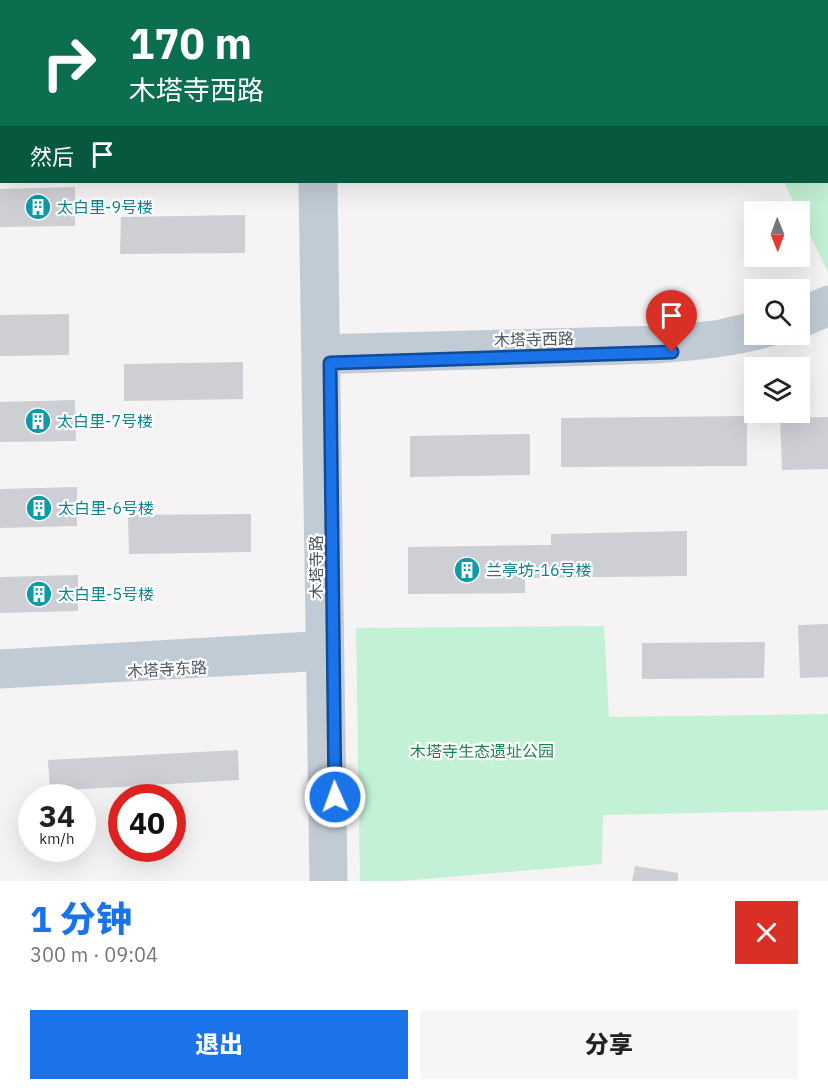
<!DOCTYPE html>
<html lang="zh">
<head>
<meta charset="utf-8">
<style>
	:root { --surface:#fff; --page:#f6f6f6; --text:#222; --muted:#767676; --accent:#1a73e8 }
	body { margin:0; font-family:"IBM Plex Sans","Noto Sans SC",sans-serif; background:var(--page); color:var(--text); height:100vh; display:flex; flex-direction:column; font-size:22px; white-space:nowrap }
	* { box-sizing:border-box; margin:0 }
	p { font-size:20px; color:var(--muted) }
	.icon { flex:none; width:33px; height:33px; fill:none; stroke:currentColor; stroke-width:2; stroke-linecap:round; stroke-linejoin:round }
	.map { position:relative; height:881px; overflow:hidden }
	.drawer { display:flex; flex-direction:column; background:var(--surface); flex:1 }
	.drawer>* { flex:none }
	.banner { position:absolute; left:0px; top:0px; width:828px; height:183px; box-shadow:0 6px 24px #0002; background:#0b6e4f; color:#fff; overflow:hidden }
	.needle { width:39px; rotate:179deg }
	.buttons { position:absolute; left:744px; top:201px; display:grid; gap:12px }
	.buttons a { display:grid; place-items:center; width:66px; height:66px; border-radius:0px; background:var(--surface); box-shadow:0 6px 24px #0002; font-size:30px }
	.speed { position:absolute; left:18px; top:784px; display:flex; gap:12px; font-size:30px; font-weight:700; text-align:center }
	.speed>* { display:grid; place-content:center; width:78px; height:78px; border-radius:50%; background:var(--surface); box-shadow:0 6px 24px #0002; line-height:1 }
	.speed small { font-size:15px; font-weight:400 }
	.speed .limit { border:9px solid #d22; background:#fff; color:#111 }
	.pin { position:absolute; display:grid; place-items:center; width:51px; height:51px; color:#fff; margin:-62px -26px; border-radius:50% 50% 50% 0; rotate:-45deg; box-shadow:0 0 6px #0007 }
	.pin .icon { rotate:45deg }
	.me { position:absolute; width:66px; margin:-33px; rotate:358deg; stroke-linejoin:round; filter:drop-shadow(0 0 4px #0008) }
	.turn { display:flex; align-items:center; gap:21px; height:126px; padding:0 30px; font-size:27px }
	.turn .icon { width:78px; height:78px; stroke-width:2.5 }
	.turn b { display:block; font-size:42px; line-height:51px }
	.then { display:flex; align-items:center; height:57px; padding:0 30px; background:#0003; gap:12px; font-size:22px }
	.round { display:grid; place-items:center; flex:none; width:63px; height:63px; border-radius:0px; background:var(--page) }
	.overview { display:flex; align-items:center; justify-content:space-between; height:102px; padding:0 30px }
	h1 { font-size:36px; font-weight:800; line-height:45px; color:var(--accent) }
	.primary-button { display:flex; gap:12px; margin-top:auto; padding:12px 30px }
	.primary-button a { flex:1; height:69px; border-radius:0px; background:var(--accent); color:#fff; font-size:24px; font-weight:800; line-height:69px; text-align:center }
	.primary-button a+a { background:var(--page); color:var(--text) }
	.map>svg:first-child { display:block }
	.green { fill:#c3f1d5 }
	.building { fill:#cdcfd5 }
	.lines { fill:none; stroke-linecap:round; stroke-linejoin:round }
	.path { stroke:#7ad0a6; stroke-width:3; stroke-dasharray:4.5 3; stroke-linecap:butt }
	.secondary { stroke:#c1cbd6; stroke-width:21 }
	.route-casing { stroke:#114b97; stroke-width:15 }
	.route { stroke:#1a73e8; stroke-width:10 }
	.labels { text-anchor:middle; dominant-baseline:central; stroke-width:4.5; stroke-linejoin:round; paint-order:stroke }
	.culture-label { font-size:16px; fill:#0d838f; stroke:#fff; text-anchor:start }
	.street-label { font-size:16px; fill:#4a5661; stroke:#fff }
	.park-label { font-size:16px; fill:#17864f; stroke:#fff }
</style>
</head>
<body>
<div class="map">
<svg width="828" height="881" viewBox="0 0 828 881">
	<rect width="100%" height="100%" fill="#f5f3f3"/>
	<g class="green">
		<path d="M581 0H828V272L784 182H826V2Z"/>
		<path d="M604 626 609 717 828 714V810L603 815 602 864 401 881H360L356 628Z"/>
	</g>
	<g class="building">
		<path d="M75 187V226L0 227V189Z"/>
		<path d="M245 215V253L120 254 121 217Z"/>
		<path d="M69 314V355L0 356V315Z"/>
		<path d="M243 362V399L124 401V364Z"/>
		<path d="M75 400 76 441 0 442V402Z"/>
		<path d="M747 416V466L561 467V418Z"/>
		<path d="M828 417V469L782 470 780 418Z"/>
		<path d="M530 434V475L410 477V436Z"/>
		<path d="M77 487V526L0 528V489Z"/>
		<path d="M251 514V552L129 554 128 515Z"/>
		<path d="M687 531V576L525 578V593L408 594V547L551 545V534Z"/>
		<path d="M78 575V611L0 613V577Z"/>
		<path d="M828 624V677L800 678 798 625Z"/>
		<path d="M765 642 764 678 642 679V643Z"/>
		<path d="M238 750 239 780 50 791 48 760Z"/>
		<path d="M635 866 678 873V881H632Z"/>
	</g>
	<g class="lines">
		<g class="path">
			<path d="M737 0 742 2"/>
			<path d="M676 2 677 0"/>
			<path d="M826 73 828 74"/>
			<path d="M826 116 828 114"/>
		</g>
		<g class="secondary">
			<path d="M305 0V2"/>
			<path d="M324 0V2"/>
			<path d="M309 182 320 881"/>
			<path d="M327 182 337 881"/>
			<path d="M800 307 828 296"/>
			<path d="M800 328 828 316"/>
			<path d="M316 345 664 336 716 331 754 322"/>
			<path d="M317 364 656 353C697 350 737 346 777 334"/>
			<path d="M0 660 330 641"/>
			<path d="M0 678 329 660"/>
		</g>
	</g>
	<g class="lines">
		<g class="route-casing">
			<path id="route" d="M335 797 330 363 672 352"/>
		</g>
		<use href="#route" class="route"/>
	</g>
	<defs>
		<g id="building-disc" transform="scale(1.35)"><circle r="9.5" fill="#0f9aa8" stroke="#fff"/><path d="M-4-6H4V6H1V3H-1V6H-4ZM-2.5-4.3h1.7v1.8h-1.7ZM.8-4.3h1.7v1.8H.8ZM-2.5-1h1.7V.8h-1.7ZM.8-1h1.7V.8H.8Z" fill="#fff"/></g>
	</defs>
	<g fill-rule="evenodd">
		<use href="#building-disc" x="38" y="207"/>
		<use href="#building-disc" x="38" y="421"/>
		<use href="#building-disc" x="39" y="508"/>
		<use href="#building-disc" x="467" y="570"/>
		<use href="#building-disc" x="39" y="594"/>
	</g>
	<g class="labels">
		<g class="culture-label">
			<text x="57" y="207">太白里-9号楼</text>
			<text x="57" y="421">太白里-7号楼</text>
			<text x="58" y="508">太白里-6号楼</text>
			<text x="486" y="570">兰亭坊-16号楼</text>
			<text x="58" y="594">太白里-5号楼</text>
		</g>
		<g class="street-label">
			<text transform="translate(534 339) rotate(-1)">木塔寺西路</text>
			<text transform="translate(316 567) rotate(-90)">木塔寺路</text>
			<text transform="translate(167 669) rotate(-3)">木塔寺东路</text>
		</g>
		<g class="park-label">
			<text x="482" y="751">木塔寺生态遗址公园</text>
		</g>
	</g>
</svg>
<div class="buttons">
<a><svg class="needle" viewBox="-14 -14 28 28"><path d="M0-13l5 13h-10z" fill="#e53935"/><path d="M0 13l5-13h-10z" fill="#767676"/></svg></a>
<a><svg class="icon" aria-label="search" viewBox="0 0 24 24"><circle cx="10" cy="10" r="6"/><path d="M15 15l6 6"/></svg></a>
<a><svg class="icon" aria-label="layers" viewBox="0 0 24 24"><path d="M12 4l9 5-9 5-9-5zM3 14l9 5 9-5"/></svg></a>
</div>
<div class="speed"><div>34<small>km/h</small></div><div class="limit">40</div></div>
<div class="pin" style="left:672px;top:352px;background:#d93025"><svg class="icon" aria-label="arrive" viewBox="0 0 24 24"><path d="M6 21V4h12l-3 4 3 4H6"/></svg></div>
<svg class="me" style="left:335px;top:797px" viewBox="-20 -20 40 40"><circle r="17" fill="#1a73e8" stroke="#fff" stroke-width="3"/><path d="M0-11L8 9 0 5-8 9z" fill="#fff"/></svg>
<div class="banner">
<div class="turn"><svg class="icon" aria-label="right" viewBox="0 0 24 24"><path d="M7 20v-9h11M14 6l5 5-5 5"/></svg><div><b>170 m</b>木塔寺西路</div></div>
<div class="then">然后<svg class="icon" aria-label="arrive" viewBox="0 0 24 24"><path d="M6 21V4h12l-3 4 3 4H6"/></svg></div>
</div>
</div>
<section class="drawer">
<div class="overview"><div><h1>1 分钟</h1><p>300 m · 09:04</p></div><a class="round" style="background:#d93025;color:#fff"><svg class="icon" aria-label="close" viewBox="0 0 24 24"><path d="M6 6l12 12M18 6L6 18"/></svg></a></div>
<div class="primary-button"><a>退出</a><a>分享</a></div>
</section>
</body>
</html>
